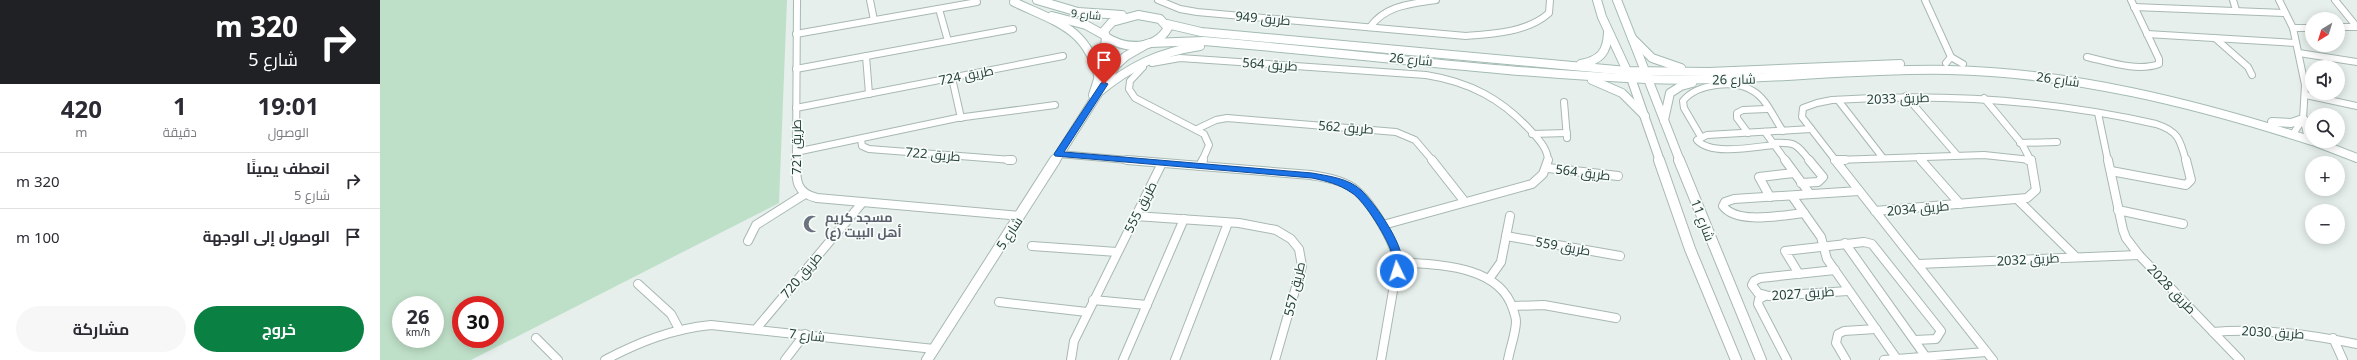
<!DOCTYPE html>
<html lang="ar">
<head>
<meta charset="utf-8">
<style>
	:root { --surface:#fff; --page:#f7f7f7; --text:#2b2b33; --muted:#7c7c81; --line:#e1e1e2; --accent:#0b8043 }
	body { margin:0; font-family:"Noto Sans",Cairo,sans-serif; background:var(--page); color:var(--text); direction:rtl; height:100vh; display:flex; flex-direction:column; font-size:15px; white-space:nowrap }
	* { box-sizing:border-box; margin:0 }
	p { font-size:13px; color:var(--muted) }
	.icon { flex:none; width:22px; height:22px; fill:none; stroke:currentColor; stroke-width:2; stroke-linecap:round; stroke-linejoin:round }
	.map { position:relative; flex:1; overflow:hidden; direction:ltr }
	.drawer { display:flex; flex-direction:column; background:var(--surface); width:380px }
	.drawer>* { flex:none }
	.banner { background:#202124; color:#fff; overflow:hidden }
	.needle { width:26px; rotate:218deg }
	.fabs { position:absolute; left:1925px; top:12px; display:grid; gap:8px }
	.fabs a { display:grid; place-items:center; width:40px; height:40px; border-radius:50%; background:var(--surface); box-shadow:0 2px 10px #0003; font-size:20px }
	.speed { position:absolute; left:12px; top:296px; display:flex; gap:8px; font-size:20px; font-weight:700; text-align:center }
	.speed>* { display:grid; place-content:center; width:52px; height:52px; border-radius:50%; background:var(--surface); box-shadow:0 2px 10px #0003; line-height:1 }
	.speed small { font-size:10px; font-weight:400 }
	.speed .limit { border:6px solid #d22; background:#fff; color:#111 }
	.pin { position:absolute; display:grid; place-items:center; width:34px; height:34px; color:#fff; margin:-41px -17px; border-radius:50% 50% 50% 0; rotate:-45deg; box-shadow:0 0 4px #0007 }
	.pin .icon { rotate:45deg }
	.me { position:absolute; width:44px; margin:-22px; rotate:356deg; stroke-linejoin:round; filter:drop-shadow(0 0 3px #0008) }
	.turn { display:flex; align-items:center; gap:14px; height:84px; padding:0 16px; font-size:18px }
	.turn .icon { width:52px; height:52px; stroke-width:2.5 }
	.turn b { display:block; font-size:28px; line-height:34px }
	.eta { display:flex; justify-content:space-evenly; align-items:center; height:68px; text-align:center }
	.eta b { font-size:24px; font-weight:700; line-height:28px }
	.action { display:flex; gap:8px; margin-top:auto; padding:8px 16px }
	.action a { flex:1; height:46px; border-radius:24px; background:var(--accent); color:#fff; font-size:16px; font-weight:700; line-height:46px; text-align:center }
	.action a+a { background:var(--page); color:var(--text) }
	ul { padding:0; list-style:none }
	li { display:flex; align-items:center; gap:12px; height:56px; padding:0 16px; border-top:1px solid var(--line) }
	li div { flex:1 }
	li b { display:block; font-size:15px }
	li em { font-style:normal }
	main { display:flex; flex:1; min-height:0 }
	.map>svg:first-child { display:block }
	.green { fill:#bfe0c8; fill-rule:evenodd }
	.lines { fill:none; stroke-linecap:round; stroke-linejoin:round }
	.minor-far1-casing { stroke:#a8b8b2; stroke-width:8 }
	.minor-casing { stroke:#a8b8b2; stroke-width:10 }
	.tertiary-far1-casing { stroke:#a8b8b2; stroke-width:10 }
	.tertiary-casing { stroke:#a8b8b2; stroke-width:12 }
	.secondary-casing { stroke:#a4bbb3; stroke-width:10 }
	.minor-far1 { stroke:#fff; stroke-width:6 }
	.minor { stroke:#fff; stroke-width:8 }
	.tertiary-far1 { stroke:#fff; stroke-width:8 }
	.tertiary { stroke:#fff; stroke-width:10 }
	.secondary { stroke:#fff; stroke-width:8 }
	.route { fill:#1a73e8; stroke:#114b97 }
	.labels { text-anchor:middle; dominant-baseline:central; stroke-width:3.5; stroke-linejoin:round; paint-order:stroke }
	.far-street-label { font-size:11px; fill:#24423a; stroke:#f7fbf9 }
	.street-label { font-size:13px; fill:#24423a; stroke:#f7fbf9 }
	.worship-label { font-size:13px; font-weight:bold; fill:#5b616d; stroke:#f7fbf9; text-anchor:start }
</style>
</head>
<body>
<main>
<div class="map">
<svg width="1977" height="360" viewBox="0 0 1977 360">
	<rect width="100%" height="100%" fill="#e6efeb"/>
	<path class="green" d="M0 0H407L399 203 91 360H0ZM21 305H55V339H21ZM81 305H115V339H81Z"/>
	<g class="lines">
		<g class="minor-far1-casing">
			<g id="minor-far1">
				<path d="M490 0 494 20"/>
				<path d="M778 0 800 9 817 12 1086 36C1114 34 1148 32 1169 13L1170 0"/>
				<path d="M1545 0 1571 57 1583 64"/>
				<path d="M1853 0 1856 10"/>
				<path d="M1899 0 1913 28 1925 85 1923 119 1913 134"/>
				<path d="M1955 0 1977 27"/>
				<path d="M1754 7 1904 13"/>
				<path d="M559 9 568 41"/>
				<path d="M990 27C1006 5 1031 4 1056 0"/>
				<path d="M1958 27H1977"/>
				<path d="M1913 28H1932"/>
				<path d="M416 34 597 2"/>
				<path d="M1767 34 1916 43"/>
				<path d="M1835 38 1868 67 1872 75"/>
				<path d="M1919 53 1977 62"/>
				<path d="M486 56 489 94"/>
				<path d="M1707 57C1729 62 1757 72 1779 64V59L1751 0"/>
				<path d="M772 63 800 58 1046 75C1090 82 1122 99 1152 132 1159 140 1168 149 1168 161"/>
				<path d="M1566 63 1571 57"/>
				<path d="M763 67 750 81 749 89 755 98 824 134 829 145 822 161"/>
				<path d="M416 69 633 29"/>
				<path d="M572 78 581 118"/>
				<path d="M1926 95 1977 106"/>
				<path d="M1526 96 1577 155"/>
				<path d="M1604 98 1642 144 1651 161"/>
				<path d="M1458 100 1503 158"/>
				<path d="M1184 102 1187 138"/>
				<path d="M416 108 683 56"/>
				<path d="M1718 113 1728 161"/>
				<path d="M1924 121 1928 139"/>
				<path d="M817 129 836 120 847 118 1016 132 1035 140 1053 161"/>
				<path d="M1385 132 1406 161"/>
				<path d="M1368 133 1357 118V113L1363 110 1387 109"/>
				<path d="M1152 134 1187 133"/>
				<path d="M1321 137 1304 108 1303 101C1316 84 1355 79 1373 91 1387 99 1394 119 1403 131"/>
				<path d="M481 139 482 146 489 149 632 160"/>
				<path d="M1392 143C1415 142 1416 143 1430 161"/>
				<path d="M1640 143 1677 142"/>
				<path d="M1394 145C1374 147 1331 156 1317 140L1327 135 1431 129"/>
				<path d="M416 152 577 118 675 105"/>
				<path d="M679 154 759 161"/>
				<path d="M1539 157 1542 161"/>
				<path d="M1455 160 1604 155 1651 160"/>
				<path d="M416 161 417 0"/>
				<path d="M1456 161 1422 117 1423 108 1437 103 1452 100C1560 93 1670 100 1776 124 1798 131 1800 139 1806 161"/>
			</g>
		</g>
		<g class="minor-casing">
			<g id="minor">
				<path d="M416 160C416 179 415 193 437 198L640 216"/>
				<path d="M628 160H632"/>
				<path d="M747 160 931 175C947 178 964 180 977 191 993 205 1014 241 1018 262L1001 360"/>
				<path d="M1052 160 1085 202"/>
				<path d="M1405 160 1430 194"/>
				<path d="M1455 160H1465"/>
				<path d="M1455 160 1613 360"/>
				<path d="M1541 160 1580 204"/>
				<path d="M1648 160H1651"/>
				<path d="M1728 160 1743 230 1746 238 1759 255 1860 360"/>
				<path d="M820 166 823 160"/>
				<path d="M1168 168 1238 176"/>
				<path d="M1731 171 1806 185 1811 180 1806 160"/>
				<path d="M1421 183 1438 182 1443 177 1429 160"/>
				<path d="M1412 196 1441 237 1447 259 1517 359"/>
				<path d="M1390 197 1379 177 1414 173"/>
				<path d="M1638 200 1696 257"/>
				<path d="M1738 210 1803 224"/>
				<path d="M1495 211 1647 198 1656 190 1651 160"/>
				<path d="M1424 213C1403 215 1357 225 1343 206L1345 202 1354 199 1479 191"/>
				<path d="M755 216 859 223 896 230 911 239 919 249 922 266 895 360"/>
				<path d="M1003 225 1152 184 1163 174 1168 160"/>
				<path d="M1126 236 1240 256"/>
				<path d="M368 241 376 225 425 194"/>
				<path d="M1465 243 1546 357"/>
				<path d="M652 246 737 252"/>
				<path d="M1018 262C1056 265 1119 264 1133 309 1134 313 1136 317 1136 321 1136 333 1130 348 1128 360"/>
				<path d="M1538 264 1759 255"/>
				<path d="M1455 270 1380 278 1374 281 1372 285 1378 293 1389 296 1468 291"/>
				<path d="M1419 274 1405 251 1484 242 1492 244 1561 331 1556 339 1535 340"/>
				<path d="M1109 279 1121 262 1130 216"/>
				<path d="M258 284 291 314 299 329"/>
				<path d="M1385 296 1379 299 1378 304 1407 360"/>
				<path d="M713 300 767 305"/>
				<path d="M619 302 707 312"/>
				<path d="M1133 306 1164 305 1236 318"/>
				<path d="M376 329 482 203"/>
				<path d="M1833 332C1882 328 1929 334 1977 344"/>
				<path d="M156 338 178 360"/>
				<path d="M1953 338 1963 360"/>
				<path d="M225 360C259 342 292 329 331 325L554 349"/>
				<path d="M405 360 425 334"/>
				<path d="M691 360 694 341 782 163"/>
				<path d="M743 360 804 219"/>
				<path d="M795 360 848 223"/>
				<path d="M1466 360 1456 343 1458 334 1464 331 1496 329"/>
				<path d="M1504 360 1606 352"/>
			</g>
		</g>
		<g class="tertiary-far1-casing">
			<g id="tertiary-far1">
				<path d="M1251 78 1280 161"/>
				<path d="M1268 79 1300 161"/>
				<path d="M713 95 723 64 726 37"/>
				<path d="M675 161 736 65 746 56 767 44"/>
			</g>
		</g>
		<g class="tertiary-casing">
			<g id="tertiary">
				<path d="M1279 160 1310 249 1356 360"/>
				<path d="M1299 160 1381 360"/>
				<path d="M547 360 675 160"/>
			</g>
		</g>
		<g class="secondary-casing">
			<g id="secondary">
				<path d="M657 0 698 12 742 15"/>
				<path d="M1217 0 1222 17 1249 75"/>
				<path d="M1237 0 1267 76"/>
				<path d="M634 2C676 22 708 28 719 79"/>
				<path d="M758 15 780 19 788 28C775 50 746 50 726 37L724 31 732 22Z"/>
				<path d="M672 16 706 25 724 35"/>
				<path d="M787 24 821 32 1247 71 1329 72 1520 64"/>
				<path d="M1252 38 1272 58 1301 68"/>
				<path d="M770 43 824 41C971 53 1118 73 1266 79 1368 83 1468 68 1569 70 1694 73 1814 103 1932 141"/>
				<path d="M1201 64C1220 60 1227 53 1228 33"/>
				<path d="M1212 80 1242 93 1265 116"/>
				<path d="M719 92C750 66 780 52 820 46"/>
				<path d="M1284 120 1290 93 1301 86 1312 83"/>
				<path d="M1892 122 1911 123 1923 119 1932 127"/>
				<path d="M1933 141 1977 158"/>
			</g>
		</g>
		<use href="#minor-far1" class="minor-far1"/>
		<use href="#minor" class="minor"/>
		<use href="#tertiary-far1" class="tertiary-far1"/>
		<use href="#tertiary" class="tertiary"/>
		<use href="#secondary" class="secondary"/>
	</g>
	<path class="route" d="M724 82 728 84 684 152 932 173C948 176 968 178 981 190 995 203 1032 254 1021 274H1014C1011 268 1013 261 1012 255 1010 242 984 200 972 193 959 184 946 181 932 178L675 156 674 154 721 83Z"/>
	<defs>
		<g id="mosque-bare" transform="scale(1.38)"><path d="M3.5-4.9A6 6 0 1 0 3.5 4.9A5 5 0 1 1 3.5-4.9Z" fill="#6b7280" stroke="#f7fbf9" stroke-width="2.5" paint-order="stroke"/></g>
	</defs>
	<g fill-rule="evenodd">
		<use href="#mosque-bare" x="432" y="224"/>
	</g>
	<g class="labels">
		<g class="far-street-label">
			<text transform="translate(706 14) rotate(6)">شارع 9</text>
		</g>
		<g class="street-label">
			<text transform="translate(883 18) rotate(5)">طريق 949</text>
			<text transform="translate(1031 59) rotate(5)">شارع 26</text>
			<text transform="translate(890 64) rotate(4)">طريق 564</text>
			<text transform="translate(586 75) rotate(-11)">طريق 724</text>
			<text transform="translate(1354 79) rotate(-1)">شارع 26</text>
			<text transform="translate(1678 79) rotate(8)">شارع 26</text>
			<text transform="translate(1518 98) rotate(-2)">طريق 2033</text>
			<text transform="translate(966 127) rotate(4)">طريق 562</text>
			<text transform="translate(416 147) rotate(-90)">طريق 721</text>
			<text transform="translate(553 154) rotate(5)">طريق 722</text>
			<text transform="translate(1203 172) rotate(7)">طريق 564</text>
			<text transform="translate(760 207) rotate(-63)">طريق 555</text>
			<text transform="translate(1538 208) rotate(-5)">طريق 2034</text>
			<text transform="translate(1323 220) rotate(69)">شارع 11</text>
			<text transform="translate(629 233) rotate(-57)">شارع 5</text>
			<text transform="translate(1183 246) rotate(10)">طريق 559</text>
			<text transform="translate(1648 259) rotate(-3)">طريق 2032</text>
			<text transform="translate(421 275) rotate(-50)">طريق 720</text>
			<text transform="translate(914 289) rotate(-77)">طريق 557</text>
			<text transform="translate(1792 289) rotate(46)">طريق 2028</text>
			<text transform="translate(1423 293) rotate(-4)">طريق 2027</text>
			<text transform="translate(1893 332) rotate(3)">طريق 2030</text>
			<text transform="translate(427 335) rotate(6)">شارع 7</text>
		</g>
		<g class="worship-label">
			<text x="445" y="217">مسجد كريم<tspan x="445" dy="15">أهل البيت (ع)</tspan></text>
		</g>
	</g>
</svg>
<div class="fabs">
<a><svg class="needle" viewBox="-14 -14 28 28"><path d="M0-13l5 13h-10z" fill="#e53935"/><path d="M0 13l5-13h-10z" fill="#7c7c81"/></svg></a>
<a><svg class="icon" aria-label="sound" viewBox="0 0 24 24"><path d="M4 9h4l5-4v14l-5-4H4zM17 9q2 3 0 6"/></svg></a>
<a><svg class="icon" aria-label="search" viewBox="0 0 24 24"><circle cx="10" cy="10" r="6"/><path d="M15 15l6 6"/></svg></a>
<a>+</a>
<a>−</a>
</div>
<div class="speed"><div>26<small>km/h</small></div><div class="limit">30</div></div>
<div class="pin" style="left:724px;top:84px;background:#d93025"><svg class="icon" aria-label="arrive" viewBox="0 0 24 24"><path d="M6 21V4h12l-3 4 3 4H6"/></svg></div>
<svg class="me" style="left:1017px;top:271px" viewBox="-20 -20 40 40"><circle r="17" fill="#1a73e8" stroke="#fff" stroke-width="3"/><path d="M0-11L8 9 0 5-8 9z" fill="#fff"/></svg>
</div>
<section class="drawer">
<div class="banner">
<div class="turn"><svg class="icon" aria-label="right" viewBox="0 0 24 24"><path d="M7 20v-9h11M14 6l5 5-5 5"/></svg><div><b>320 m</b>شارع 5</div></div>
</div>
<div class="eta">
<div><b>19:01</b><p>الوصول</p></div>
<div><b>1</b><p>دقيقة</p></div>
<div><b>420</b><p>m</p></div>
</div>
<ul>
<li><svg class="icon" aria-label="right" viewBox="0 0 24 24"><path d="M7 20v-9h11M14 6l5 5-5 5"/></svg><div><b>انعطف يمينًا</b><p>شارع 5</p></div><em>320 m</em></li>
<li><svg class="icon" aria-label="arrive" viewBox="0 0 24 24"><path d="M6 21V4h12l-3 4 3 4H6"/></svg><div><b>الوصول إلى الوجهة</b></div><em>100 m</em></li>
</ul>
<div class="action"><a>خروج</a><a>مشاركة</a></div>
</section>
</main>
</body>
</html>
